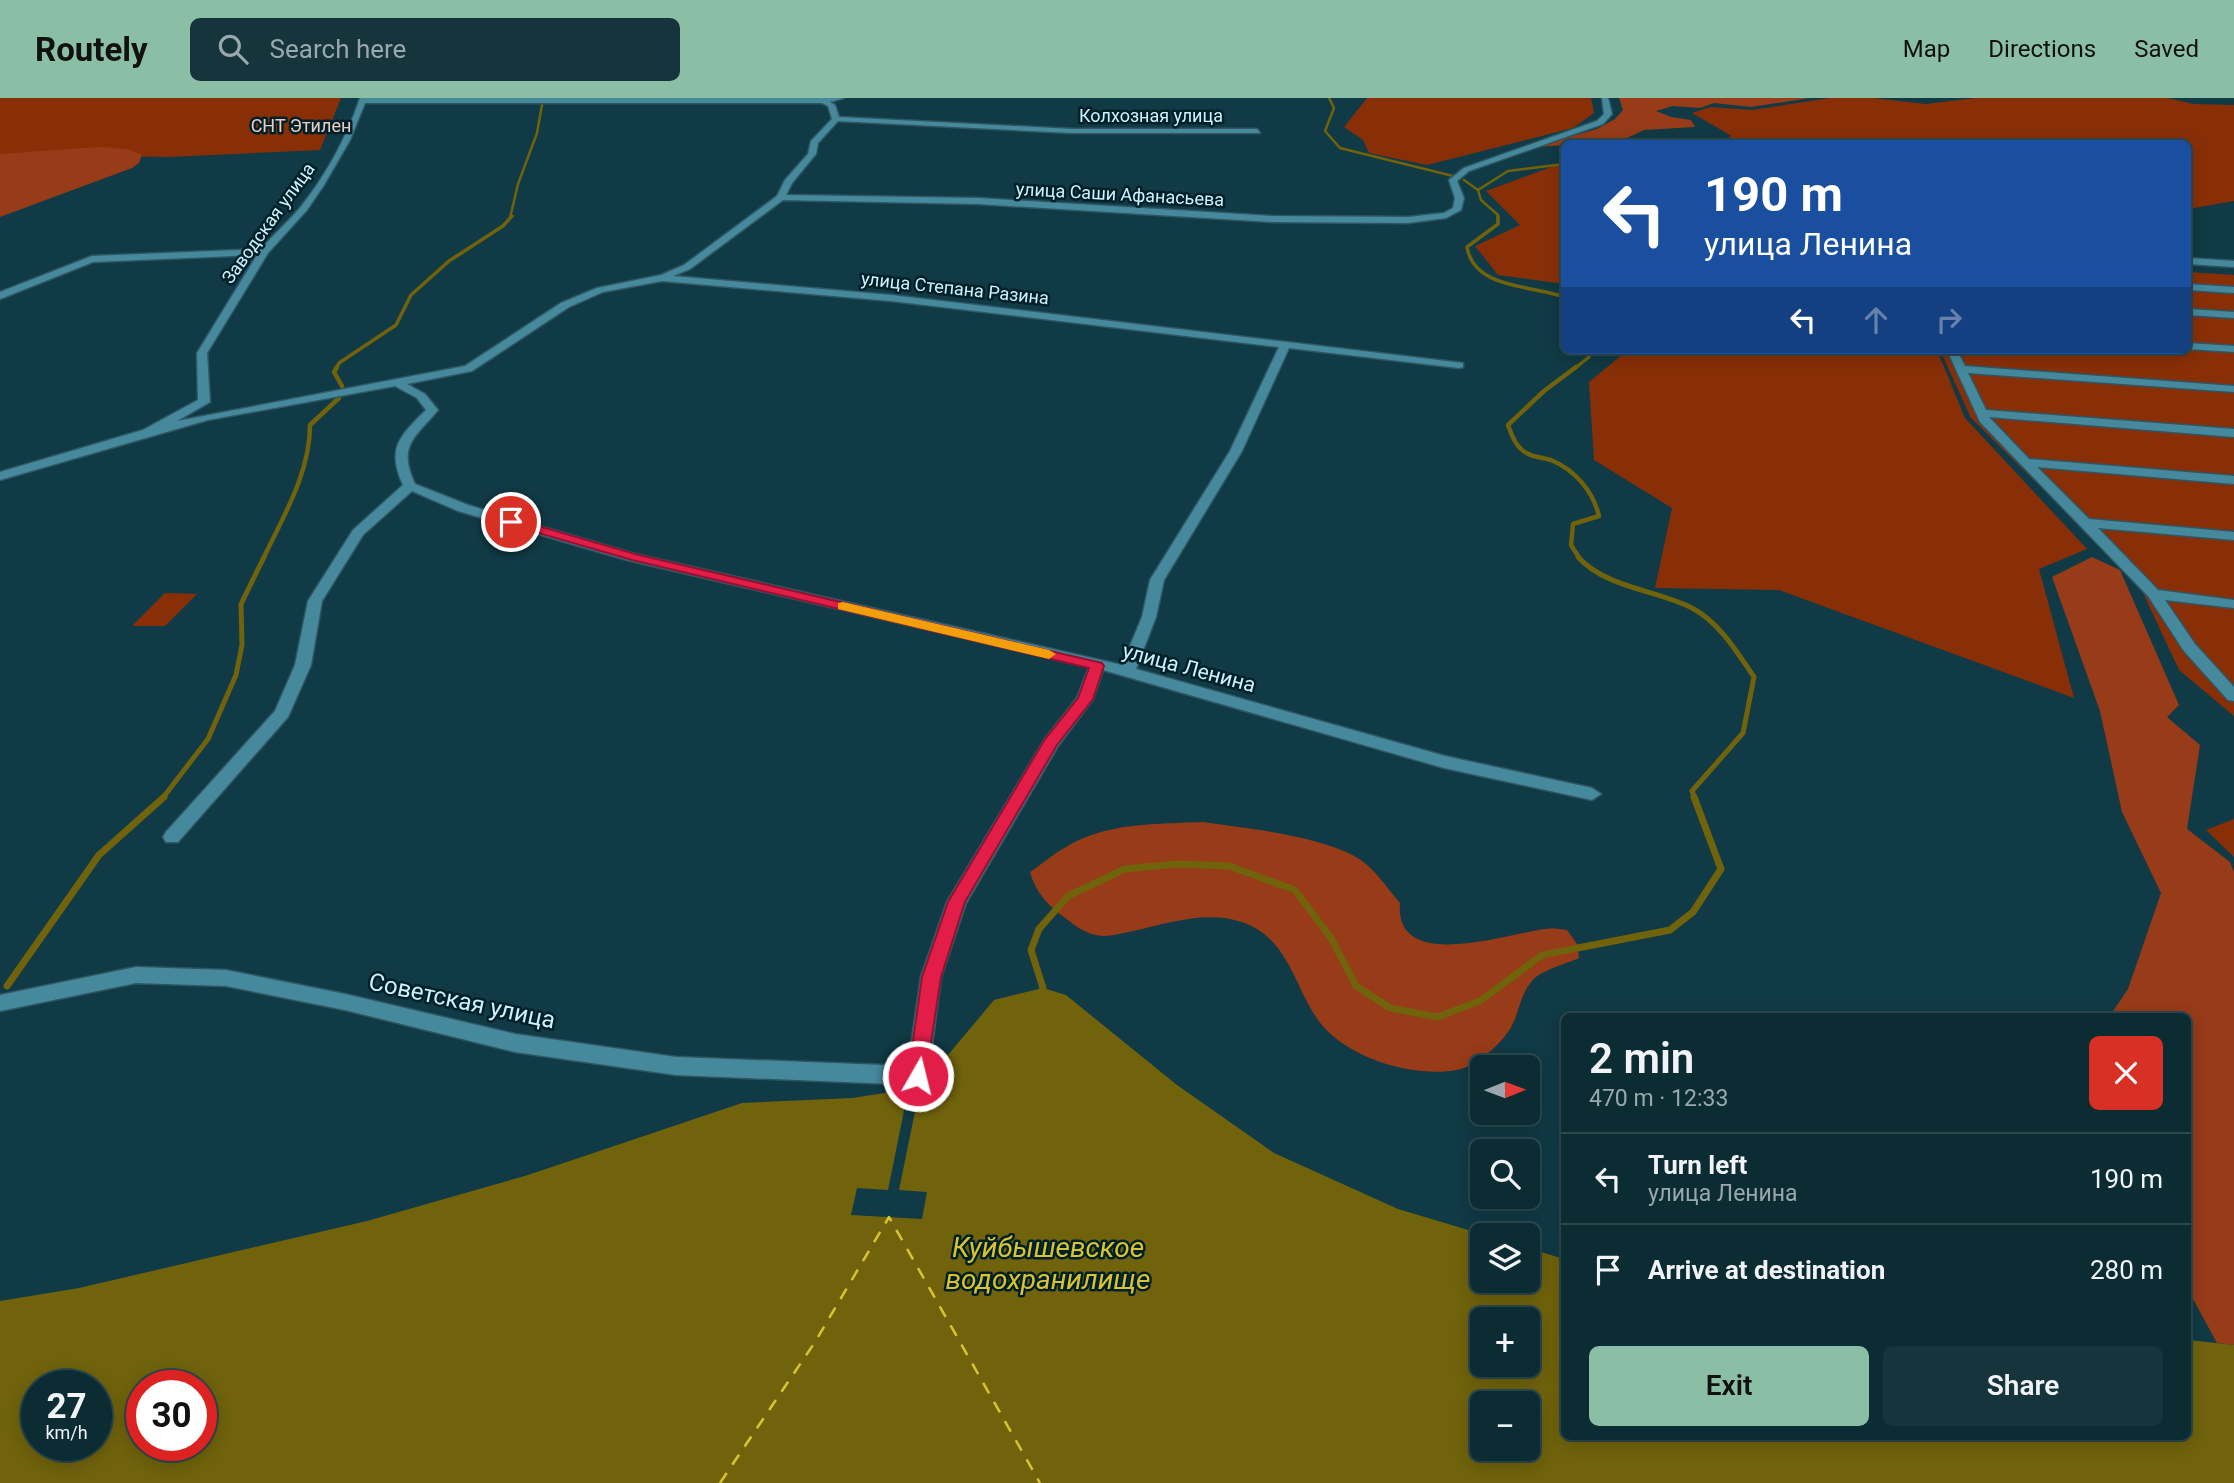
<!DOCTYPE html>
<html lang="en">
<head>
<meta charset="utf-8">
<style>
	:root { --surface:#0c2c34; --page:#15343c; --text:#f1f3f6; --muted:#9aa7ac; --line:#2c484f; --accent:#8abfa5 }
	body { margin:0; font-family:Roboto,sans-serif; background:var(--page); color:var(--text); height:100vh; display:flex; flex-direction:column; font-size:26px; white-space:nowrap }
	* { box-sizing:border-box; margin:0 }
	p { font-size:23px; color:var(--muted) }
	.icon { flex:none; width:38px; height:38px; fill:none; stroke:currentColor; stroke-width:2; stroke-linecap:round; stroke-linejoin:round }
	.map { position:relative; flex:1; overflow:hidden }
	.drawer { position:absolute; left:1561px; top:915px; width:630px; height:427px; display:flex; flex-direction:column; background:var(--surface); border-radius:10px; box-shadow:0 4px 18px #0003,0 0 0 2px var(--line) }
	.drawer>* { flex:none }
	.banner { position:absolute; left:1561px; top:42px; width:630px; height:214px; border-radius:10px; box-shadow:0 4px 18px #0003,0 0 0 2px var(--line); background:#1a4fa0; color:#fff; overflow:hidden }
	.needle { width:46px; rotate:89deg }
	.controls { position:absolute; left:1470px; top:957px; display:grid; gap:14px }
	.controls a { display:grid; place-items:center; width:70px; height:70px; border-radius:10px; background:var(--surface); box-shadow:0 4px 18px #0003,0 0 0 2px var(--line); font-size:35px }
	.speed { position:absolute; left:21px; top:1272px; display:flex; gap:14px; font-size:35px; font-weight:700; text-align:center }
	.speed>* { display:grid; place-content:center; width:91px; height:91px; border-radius:50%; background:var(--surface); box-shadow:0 4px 18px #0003,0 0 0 2px var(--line); line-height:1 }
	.speed small { font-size:18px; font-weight:400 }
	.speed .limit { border:10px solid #d22; background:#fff; color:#111 }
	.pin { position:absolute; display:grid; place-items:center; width:60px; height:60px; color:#fff; margin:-30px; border:4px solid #fff; border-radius:50%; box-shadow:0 2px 7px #0007 }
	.me { position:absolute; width:77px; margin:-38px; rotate:8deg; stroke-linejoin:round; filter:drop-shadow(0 0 5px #0008) }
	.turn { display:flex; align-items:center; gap:24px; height:147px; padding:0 28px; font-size:32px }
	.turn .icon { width:91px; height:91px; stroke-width:2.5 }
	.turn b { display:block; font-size:49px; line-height:60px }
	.lanes { display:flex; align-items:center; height:66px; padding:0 28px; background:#0003; justify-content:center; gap:35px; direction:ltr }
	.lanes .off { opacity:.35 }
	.round { display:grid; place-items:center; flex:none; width:74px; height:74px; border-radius:10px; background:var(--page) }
	.head { display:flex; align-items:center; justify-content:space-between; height:119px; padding:0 28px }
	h1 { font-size:42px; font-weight:600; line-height:52px }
	.button { display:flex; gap:14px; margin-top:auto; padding:14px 28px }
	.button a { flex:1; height:80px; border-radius:10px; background:var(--accent); color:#111; font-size:28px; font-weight:600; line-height:80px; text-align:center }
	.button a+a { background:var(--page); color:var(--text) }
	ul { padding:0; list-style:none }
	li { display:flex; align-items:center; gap:21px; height:91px; padding:0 28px; border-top:2px solid var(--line) }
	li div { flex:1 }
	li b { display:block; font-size:26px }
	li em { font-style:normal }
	header { display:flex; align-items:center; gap:42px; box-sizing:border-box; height:98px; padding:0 35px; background:var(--accent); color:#111 }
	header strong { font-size:33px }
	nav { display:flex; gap:38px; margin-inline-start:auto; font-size:24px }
	.search { width:490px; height:63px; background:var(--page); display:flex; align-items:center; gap:18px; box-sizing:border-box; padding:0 24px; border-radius:10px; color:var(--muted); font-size:26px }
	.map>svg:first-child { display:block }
	.green { fill:#892f07 }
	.forest { fill:#973b18 }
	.water { fill:#70630c; fill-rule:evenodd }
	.pier { fill:#103a45 }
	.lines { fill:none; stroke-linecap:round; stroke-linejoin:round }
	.stream-far4 { stroke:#70630c; stroke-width:2.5 }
	.stream-far3 { stroke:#70630c; stroke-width:3.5 }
	.stream-far2 { stroke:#70630c; stroke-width:4.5 }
	.stream-far1 { stroke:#70630c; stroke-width:5 }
	.stream { stroke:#70630c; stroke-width:7 }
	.ferry { stroke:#dac330; stroke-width:2.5; stroke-dasharray:12 10; stroke-linecap:butt }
	.minor-casing { stroke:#2e5763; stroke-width:3 }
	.minor { fill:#46899d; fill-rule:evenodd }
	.route { fill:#e11d48; stroke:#92132f; stroke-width:2 }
	.slow { fill:#f59e0b }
	.labels { text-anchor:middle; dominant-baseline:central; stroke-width:5; stroke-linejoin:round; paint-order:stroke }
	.far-street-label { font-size:18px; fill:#cdf2fe; stroke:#002029 }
	.far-park-label { font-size:18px; fill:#ecccc1; stroke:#002029 }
	.street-label { font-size:21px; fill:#cdf2fe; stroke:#002029 }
	.near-street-label { font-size:24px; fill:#cdf2fe; stroke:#002029 }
	.near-water-label { font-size:28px; font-style:italic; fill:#dac330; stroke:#002029 }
</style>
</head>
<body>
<header>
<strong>Routely</strong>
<div class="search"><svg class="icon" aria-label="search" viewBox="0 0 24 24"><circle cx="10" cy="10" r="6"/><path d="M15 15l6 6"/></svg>Search here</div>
<nav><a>Map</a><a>Directions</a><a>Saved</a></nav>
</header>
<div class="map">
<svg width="2234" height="1385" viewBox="0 0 2234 1385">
	<rect width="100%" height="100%" fill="#103a45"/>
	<g class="green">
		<path d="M0 0H341L320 52 169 59 0 56Z"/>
		<path d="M1367 0H1591L1594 15 1573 30 1427 67 1369 55 1363 42 1344 29Z"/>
		<path d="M1830 0H1873L1926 6 1975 0H2167L2194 6 2234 7V103L2188 111V46L1729 45 1730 37 1692 15 1711 9 1752 12Z"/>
		<path d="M1554 68H1564V186L1498 177 1475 148 1520 127 1486 93Z"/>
		<path d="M2188 174 2234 177V618L2179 572 2139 486 1971 320 1940 252H2188Z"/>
		<path d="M1628 252H1937L1965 320 2087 451 2039 471 2074 600 1779 492 1655 490 1672 410 1594 362 1589 284Z"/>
		<path d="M165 495 197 496 165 528H132Z"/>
		<path d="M2234 721V759L2206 732Z"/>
	</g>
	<g class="forest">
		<path d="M1619 0H1810L1751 9 1714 5 1700 10 1673 8 1656 13 1671 19 1691 22 1695 29 1644 32 1627 40 1598 45 1535 49 1597 31 1615 21 1623 12Z"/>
		<path d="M99 49 127 51 142 57 139 65 132 70 0 119V56Z"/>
		<path d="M2092 459 2120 472 2179 607 2167 619 2200 647 2187 731 2230 764 2234 774V1247L2217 1245 2188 1192V919H2109L2128 891 2161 795 2122 714 2100 613 2052 479Z"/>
		<path d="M1204 724C1249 731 1317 737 1356 759 1374 769 1387 790 1400 805 1394 876 1508 835 1546 831 1553 830 1560 831 1567 832L1577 846 1579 860C1566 866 1541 872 1532 883 1522 895 1520 907 1515 921 1508 941 1478 968 1457 972 1413 980 1345 960 1318 922 1293 886 1289 841 1242 824 1207 812 1168 825 1133 833 1122 835 1107 840 1096 837 1084 835 1073 826 1064 819 1048 808 1035 793 1030 774 1042 766 1053 756 1066 749 1107 724 1158 726 1204 724Z"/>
	</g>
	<path class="water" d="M1043 890 1066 897 1177 987 1274 1055 1398 1111 1485 1137 1482 1138V1183H1528V1150L1564 1161V1339H2188V1242L2234 1247V1385H0V1203L79 1190 367 1123 528 1077 742 1005 852 1000 898 993 927 982 994 902ZM1482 1222H1528V1267H1482ZM37 1288H96V1348H37ZM142 1288H201V1348H142ZM1482 1306H1528V1351H1482Z"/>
	<path class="pier" d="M921 984 899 1092 927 1094 922 1121 851 1117 857 1090 888 1092 909 988Z"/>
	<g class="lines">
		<g class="stream-far4">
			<path d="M1329 0 1334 10 1325 33 1340 50 1453 78"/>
			<path d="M1464 82 1478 92"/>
			<path d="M510 120 518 86 537 35 542 7"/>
			<path d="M1498 120V117L1481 102 1478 92 1508 73 1564 66"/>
		</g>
		<g class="stream-far3">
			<path d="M1498 118V126L1467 149C1474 191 1531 187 1564 199"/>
			<path d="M336 271 339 265 396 227 411 197 449 163 503 128 512 118"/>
			<path d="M1574 271 1589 259 1590 252"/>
		</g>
		<g class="stream-far2">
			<path d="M337 269 334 274 342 288"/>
			<path d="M1576 269 1544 293 1508 327C1511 335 1514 345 1521 351 1529 359 1541 359 1551 362 1575 372 1593 393 1599 418L1573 426 1571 447 1580 461"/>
			<path d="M263 461C283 419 310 375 310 327L339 300"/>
		</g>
		<g class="stream-far1">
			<path d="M1578 459C1606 490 1657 492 1692 510 1720 525 1737 554 1754 579L1743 635 1692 693 1695 701"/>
			<path d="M162 701 208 641 236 577 242 547 241 506 264 459"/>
		</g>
		<g class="stream">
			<path d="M7 888 99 757 164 699"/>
			<path d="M1041 896 1043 890 1031 852 1039 831 1068 798 1125 771 1177 766 1229 768 1295 792 1331 840 1356 888 1390 910 1437 919 1480 903 1542 857 1670 832 1693 814 1721 771 1694 699"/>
		</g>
		<path class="ferry" d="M720 1385 815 1244 889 1119 1040 1385"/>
		<g class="minor-casing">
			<g id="minor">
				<path d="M360 0H844L830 4 835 7 839 19 1072 31H1257L1260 35H1072L838 23 818 45 816 56 792 85 786 97 978 100 1273 118 1408 119 1444 115 1453 110 1455 100 1449 82 1464 70 1597 23 1604 16 1602 0H1608L1612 16 1603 26 1469 73 1457 83 1464 100 1461 112 1446 120 1408 125 1273 124 978 106 783 102 690 171 673 178 891 197 1463 265V269L1459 270 1289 250 1242 353 1164 482 1156 519 1136 571 1445 658 1592 690 1601 696 1592 702 1444 670 1103 572 1093 601 1058 648 966 805 941 879 928 978 925 985 917 987 676 977 515 954 345 912 226 888 136 885 0 913V897L136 869 226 872 345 896 515 936 676 959 908 968 921 879 947 804 1045 641 1077 600 1089 569 627 462 458 413 412 393 363 437 322 503 311 567 288 619 178 744H166L163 739 166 734 275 613 295 567 308 503 353 432 403 387C386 350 400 338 426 312L417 300 395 288 208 322 0 382V374L143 332 198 302 197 255 257 157 93 164 0 201V194L92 158 261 151C273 137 287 125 299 111 325 79 347 39 360 0ZM365 5H822L828 8 832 21 811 43 808 56 785 82 777 98 684 167 661 177 597 190 561 205 465 268 177 323 210 304 207 255 268 155 307 112 324 87 350 42ZM662 183 891 203 1279 249 1230 353 1150 482 1142 519 1122 567 635 456 468 407 415 386C397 347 415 340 438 312L425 296 407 286 472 273 569 209 603 194Z"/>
				<path d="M2188 160 2234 163V169L2188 166Z"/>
				<path d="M2188 186 2234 189V195L2188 192Z"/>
				<path d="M2188 211 2234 214V220L2188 217Z"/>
				<path d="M2188 245 2234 248V254L2188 251Z"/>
				<path d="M1947 252H1957L1965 268 2234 288V294L1968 275 1986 312 2234 331V339L1989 319 2029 361 2234 378V386L2037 369 2089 421 2234 434V442L2098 430 2158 492 2234 502V510L2165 502 2195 546 2234 589V603L2228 602 2184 553 2148 498 1980 324Z"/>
			</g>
		</g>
		<use href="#minor" class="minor"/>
	</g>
	<path class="route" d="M511 420 635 456 1102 565 1104 568 1093 601 1057 647 965 804 941 879 925 984 918 986 910 984 908 978 922 879 948 804 1045 641 1078 600 1089 570 632 462 507 426V421Z"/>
	<path class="slow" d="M843 504 1049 552 1056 556 1049 561 838 511V505Z"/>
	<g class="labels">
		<g class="far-street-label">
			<text x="1151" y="17">Колхозная улица</text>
			<text transform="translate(1120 96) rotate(3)">улица Саши Афанасьева</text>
			<text transform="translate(268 125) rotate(-54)">Заводская улица</text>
			<text transform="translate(955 190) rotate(6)">улица Степана Разина</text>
		</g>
		<g class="far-park-label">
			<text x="301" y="27">СНТ Этилен</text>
		</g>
		<g class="street-label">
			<text transform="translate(1189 570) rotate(15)">улица Ленина</text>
		</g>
		<g class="near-street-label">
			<text transform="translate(462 903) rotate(12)">Советская улица</text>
		</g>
		<g class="near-water-label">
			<text x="1048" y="1149">Куйбышевское<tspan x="1048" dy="32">водохранилище</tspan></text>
		</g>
	</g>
</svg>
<div class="controls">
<a><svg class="needle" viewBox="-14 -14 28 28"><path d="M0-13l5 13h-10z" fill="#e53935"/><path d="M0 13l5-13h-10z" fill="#9aa7ac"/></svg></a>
<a><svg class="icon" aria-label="search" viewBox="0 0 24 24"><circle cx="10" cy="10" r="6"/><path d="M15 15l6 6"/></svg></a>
<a><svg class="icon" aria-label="layers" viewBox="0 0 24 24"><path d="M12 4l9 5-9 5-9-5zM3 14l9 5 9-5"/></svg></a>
<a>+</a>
<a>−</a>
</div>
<div class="speed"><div>27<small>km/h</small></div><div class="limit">30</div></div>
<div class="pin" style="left:511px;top:424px;background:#d93025"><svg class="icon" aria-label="arrive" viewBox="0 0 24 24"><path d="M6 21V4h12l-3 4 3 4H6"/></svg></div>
<svg class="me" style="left:918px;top:978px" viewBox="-20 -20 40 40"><circle r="17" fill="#e11d48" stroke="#fff" stroke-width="3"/><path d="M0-11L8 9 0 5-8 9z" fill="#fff"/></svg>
<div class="banner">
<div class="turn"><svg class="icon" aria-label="left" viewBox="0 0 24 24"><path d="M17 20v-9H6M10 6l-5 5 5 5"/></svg><div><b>190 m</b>улица Ленина</div></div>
<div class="lanes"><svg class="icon" aria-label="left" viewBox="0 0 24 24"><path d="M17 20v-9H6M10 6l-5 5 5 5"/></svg><svg class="icon off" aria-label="ahead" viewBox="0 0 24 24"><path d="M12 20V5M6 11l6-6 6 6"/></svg><svg class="icon off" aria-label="right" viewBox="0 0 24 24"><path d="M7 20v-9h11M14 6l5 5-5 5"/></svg></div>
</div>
<section class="drawer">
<div class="head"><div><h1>2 min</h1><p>470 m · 12:33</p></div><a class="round" style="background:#d93025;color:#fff"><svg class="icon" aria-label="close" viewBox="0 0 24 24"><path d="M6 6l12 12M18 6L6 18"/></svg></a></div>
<ul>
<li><svg class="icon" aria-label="left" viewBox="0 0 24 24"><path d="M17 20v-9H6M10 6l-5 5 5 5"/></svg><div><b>Turn left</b><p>улица Ленина</p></div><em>190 m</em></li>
<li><svg class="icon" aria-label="arrive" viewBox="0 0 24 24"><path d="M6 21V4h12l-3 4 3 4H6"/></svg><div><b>Arrive at destination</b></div><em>280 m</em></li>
</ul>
<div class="button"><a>Exit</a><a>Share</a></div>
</section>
</div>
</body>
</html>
